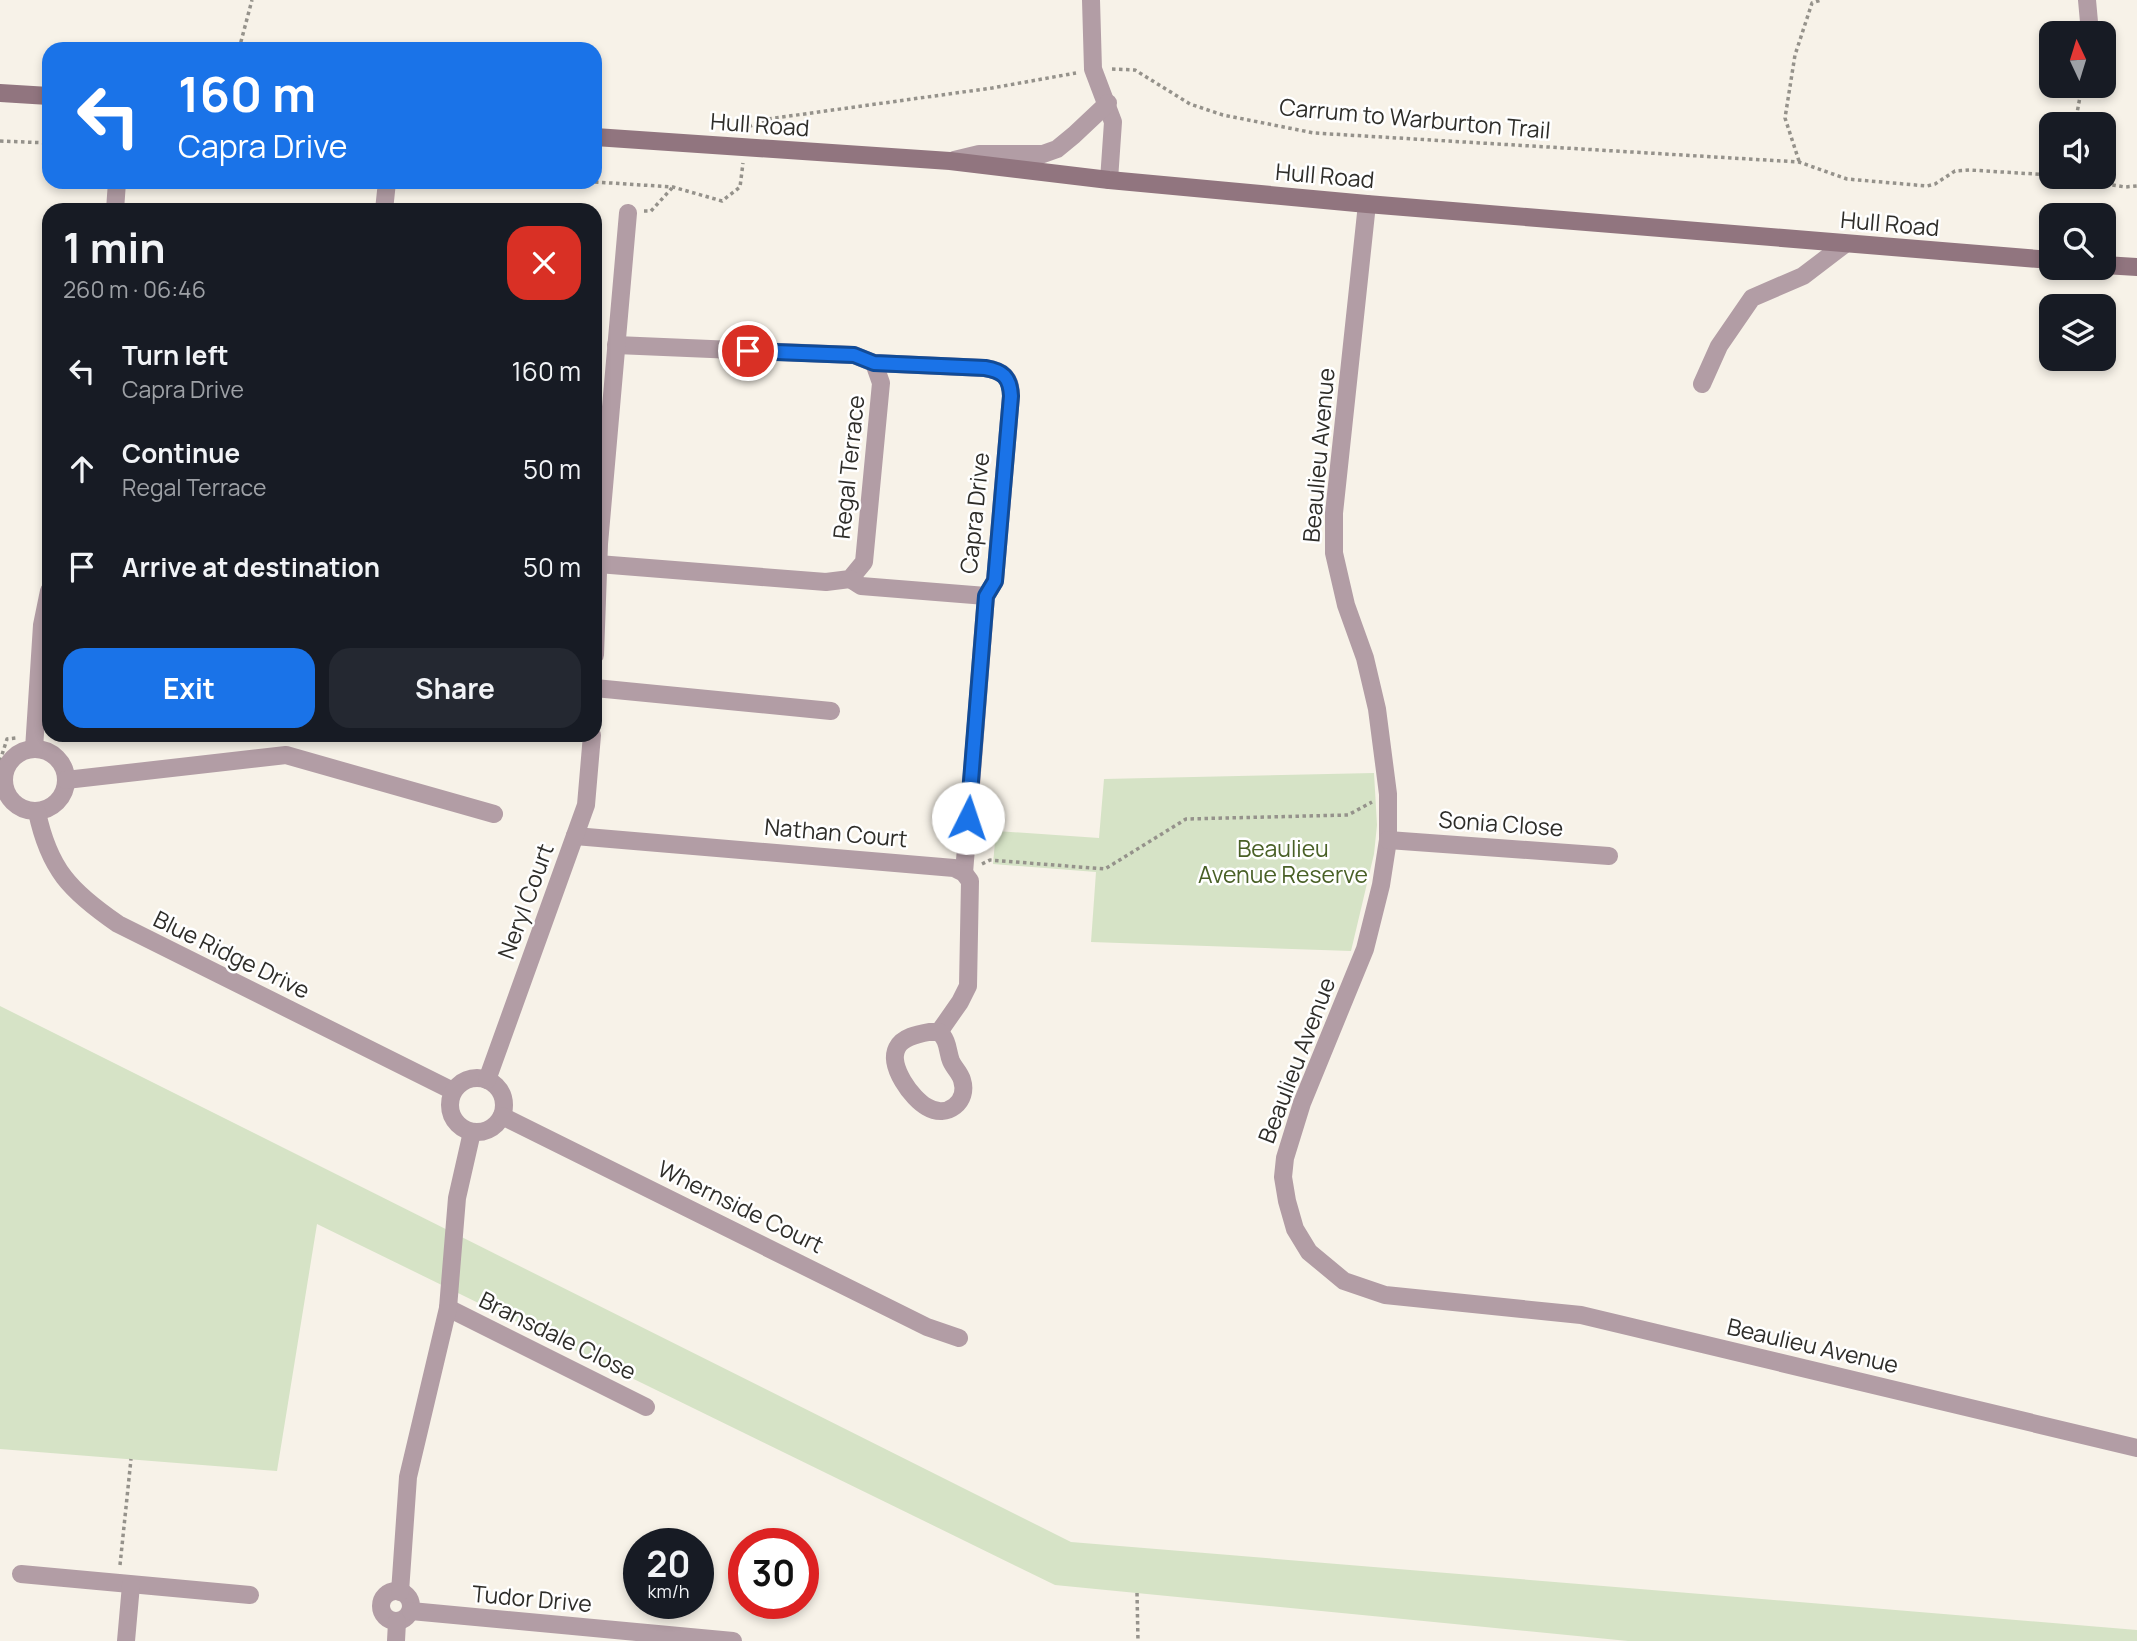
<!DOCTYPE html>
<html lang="en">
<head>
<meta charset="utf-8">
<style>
	:root { --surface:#171b24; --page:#242831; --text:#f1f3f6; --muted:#9ea1a6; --accent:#1a73e8 }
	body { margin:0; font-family:Manrope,sans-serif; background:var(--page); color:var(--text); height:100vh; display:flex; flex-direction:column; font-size:26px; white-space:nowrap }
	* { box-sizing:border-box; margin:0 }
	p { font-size:23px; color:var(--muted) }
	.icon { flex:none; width:38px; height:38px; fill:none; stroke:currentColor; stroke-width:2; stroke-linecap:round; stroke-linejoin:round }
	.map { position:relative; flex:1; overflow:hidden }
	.sheet { position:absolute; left:42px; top:203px; width:560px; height:539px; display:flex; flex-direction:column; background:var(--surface); border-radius:21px; box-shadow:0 4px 10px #0003 }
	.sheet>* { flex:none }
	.top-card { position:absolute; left:42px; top:42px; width:560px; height:147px; border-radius:21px; box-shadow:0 4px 10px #0003; background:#1a73e8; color:#fff; overflow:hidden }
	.needle { width:46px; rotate:356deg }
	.fabs { position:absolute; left:2039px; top:21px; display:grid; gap:14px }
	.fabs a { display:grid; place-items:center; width:77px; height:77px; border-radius:14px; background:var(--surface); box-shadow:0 4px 10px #0003; font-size:35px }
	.speed { position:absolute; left:623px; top:1528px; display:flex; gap:14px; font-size:35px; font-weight:700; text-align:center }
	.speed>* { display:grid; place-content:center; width:91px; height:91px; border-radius:50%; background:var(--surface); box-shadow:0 4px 10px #0003; line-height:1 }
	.speed small { font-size:18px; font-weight:400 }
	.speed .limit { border:10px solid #d22; background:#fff; color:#111 }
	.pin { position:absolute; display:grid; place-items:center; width:60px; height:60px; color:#fff; margin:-30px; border:4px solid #fff; border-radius:50%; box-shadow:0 2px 7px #0007 }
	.me { position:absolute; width:77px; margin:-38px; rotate:4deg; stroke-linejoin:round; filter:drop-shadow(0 0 5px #0008) }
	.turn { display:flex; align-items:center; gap:24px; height:147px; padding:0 21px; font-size:32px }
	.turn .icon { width:91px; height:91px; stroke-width:2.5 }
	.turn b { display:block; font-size:49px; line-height:60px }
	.round { display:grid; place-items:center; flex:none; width:74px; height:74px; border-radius:21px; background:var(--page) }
	.summary { display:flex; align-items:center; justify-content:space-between; height:119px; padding:0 21px }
	h1 { font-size:42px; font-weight:700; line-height:52px }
	.primary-button { display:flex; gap:14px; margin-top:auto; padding:14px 21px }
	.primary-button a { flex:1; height:80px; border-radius:21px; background:var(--accent); color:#fff; font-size:28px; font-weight:700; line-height:80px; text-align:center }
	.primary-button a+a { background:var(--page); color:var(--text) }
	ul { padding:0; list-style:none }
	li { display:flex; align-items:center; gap:21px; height:98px; padding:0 21px }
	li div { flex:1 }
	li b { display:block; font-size:26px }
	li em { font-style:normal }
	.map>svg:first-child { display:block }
	.green { fill:#d6e3c6 }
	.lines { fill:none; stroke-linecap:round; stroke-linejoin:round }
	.path { stroke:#95928b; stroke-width:3.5; stroke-dasharray:3.5 3.5; stroke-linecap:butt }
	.street { stroke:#b29da5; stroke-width:18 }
	.secondary { stroke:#91757f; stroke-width:18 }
	.route-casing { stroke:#114b97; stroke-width:18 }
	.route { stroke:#1a73e8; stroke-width:12 }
	.labels { text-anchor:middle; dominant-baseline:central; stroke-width:5; stroke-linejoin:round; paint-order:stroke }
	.street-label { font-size:23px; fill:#2e2d29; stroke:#fff }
	.park-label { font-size:23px; fill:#496026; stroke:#fff }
</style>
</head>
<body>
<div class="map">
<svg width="2137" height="1641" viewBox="0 0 2137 1641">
	<rect width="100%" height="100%" fill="#f7f2e8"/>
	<g class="green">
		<path d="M1374 773 1377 825 1374 854 1351 951 1091 942 1096 872 993 864 996 831 1099 838 1104 779Z"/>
		<path d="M0 1006 1071 1542 2137 1630V1641H1628L1055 1585 317 1224 277 1471 0 1449Z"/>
	</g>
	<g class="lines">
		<g class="path">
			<path d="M239 49 252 0"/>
			<path d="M1112 69 1135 70 1190 104 1223 115 1314 133 1799 162 1847 179 1927 186 1935 184 1955 171 1970 170 2051 175"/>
			<path d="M2075 124 2082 86"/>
			<path d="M745 131V128L768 119 992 88 1076 73"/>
			<path d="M0 141 49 143"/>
			<path d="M1799 161 1785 118 1795 55 1812 3 1821 0"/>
			<path d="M2064 177 2125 187 2137 186"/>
			<path d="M595 182 673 187 722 201 740 187 743 163"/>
			<path d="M644 211H651L672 188"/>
			<path d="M0 761 7 739 16 738"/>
			<path d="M982 864 990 860 1105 869 1186 819 1348 815 1372 802"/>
			<path d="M120 1565 131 1459"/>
			<path d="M1137 1593 1138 1641"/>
		</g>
		<g class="street">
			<path d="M1091 0 1093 69 1113 122 1109 180"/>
			<path d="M2087 0 2090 33"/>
			<path d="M954 160 979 154H1043L1057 149 1074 135 1108 103"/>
			<path d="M1367 204 1334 513V553L1346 605 1365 658 1377 709 1388 794V840L1381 885 1365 949 1302 1103 1285 1158 1283 1177 1287 1201 1295 1229 1309 1252 1344 1281 1385 1295 1581 1315 2137 1448"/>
			<path d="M115 210 117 182"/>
			<path d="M384 210 387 182"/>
			<path d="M874 363 985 368C1003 371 1011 377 1011 396L995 581 986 596 964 873"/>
			<path d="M1702 384 1719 346 1752 298 1803 276 1845 244"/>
			<path d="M598 564 826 582 850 579 864 562 881 383 874 363 854 355 616 345"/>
			<path d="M850 579 861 586 986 596"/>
			<path d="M595 655 599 544 628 213"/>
			<path d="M595 688 831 711"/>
			<circle cx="35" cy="780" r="31"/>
			<path d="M34 749 42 625 49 591"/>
			<path d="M66 780 286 755 494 814"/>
			<path d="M37 812C49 869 70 891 118 924L453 1091"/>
			<path d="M575 836 954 868 964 873 970 881 968 986 960 1002 939 1032"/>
			<path d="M1388 840 1609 856"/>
			<path d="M929 1032H939C949 1041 947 1051 951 1061 954 1068 960 1073 962 1080 969 1102 947 1119 927 1107 912 1099 888 1066 897 1048 902 1037 918 1034 929 1032Z"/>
			<circle cx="477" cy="1105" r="27"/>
			<path d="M487 1080 586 805 592 735"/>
			<path d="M502 1116 927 1327 959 1338"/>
			<path d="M448 1308 646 1407"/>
			<path d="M21 1574 250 1595"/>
			<circle cx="396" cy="1606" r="15"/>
			<path d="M400 1592 408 1477 448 1308 457 1198 472 1132"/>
			<path d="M411 1611 733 1641"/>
			<path d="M126 1641 131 1585"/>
			<path d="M396 1641 397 1622"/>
		</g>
		<g class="secondary">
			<path d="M0 93 49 96"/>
			<path d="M595 137 950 161 1109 180 1367 204 2051 260"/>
			<path d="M2104 265 2137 267"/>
		</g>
	</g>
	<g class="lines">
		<g class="route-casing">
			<path id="route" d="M748 351 854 355 874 363 985 368C1003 371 1010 377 1011 396L995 581 986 596 968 818"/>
		</g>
		<use href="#route" class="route"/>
	</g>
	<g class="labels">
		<g class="street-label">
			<text transform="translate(1415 118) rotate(5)">Carrum to Warburton Trail</text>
			<text transform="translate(760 124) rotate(4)">Hull Road</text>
			<text transform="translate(1325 175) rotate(5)">Hull Road</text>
			<text transform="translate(1890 223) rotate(5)">Hull Road</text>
			<text transform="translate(1318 455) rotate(-85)">Beaulieu Avenue</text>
			<text transform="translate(848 467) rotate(-84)">Regal Terrace</text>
			<text transform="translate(974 513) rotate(-84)">Capra Drive</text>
			<text transform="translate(1501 823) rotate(4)">Sonia Close</text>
			<text transform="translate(836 832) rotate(5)">Nathan Court</text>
			<text transform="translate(525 901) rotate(-70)">Neryl Court</text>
			<text transform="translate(232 954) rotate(26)">Blue Ridge Drive</text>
			<text transform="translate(1296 1060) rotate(-69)">Beaulieu Avenue</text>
			<text transform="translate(741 1206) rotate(26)">Whernside Court</text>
			<text transform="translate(558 1335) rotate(26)">Bransdale Close</text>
			<text transform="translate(1813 1345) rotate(13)">Beaulieu Avenue</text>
			<text transform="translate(532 1598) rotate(5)">Tudor Drive</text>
		</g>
		<g class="park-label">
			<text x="1283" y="848">Beaulieu<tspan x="1283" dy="26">Avenue Reserve</tspan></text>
		</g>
	</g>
</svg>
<div class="fabs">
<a><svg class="needle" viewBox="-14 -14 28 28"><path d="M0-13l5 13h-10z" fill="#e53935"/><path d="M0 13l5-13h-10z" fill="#9ea1a6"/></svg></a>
<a><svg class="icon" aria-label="sound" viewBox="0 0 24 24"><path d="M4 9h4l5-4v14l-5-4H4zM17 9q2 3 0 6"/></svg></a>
<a><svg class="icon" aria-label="search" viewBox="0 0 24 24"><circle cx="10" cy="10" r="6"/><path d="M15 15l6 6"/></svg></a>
<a><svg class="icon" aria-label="layers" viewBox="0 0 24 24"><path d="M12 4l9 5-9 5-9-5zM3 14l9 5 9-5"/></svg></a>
</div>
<div class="speed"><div>20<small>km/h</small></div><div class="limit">30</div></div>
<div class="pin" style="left:748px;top:351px;background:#d93025"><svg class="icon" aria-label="arrive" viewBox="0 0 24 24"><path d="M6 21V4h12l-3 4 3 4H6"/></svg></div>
<svg class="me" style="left:968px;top:818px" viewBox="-20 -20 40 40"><circle r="19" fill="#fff"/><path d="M0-13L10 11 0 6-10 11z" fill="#1a73e8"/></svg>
<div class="top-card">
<div class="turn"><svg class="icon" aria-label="left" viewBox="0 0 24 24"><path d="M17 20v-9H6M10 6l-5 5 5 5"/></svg><div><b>160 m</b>Capra Drive</div></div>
</div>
<section class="sheet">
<div class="summary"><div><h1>1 min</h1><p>260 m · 06:46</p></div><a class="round" style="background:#d93025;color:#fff"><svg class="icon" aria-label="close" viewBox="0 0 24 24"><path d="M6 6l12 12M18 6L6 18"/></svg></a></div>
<ul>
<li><svg class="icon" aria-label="left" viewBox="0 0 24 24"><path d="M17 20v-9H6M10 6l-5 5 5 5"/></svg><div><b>Turn left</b><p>Capra Drive</p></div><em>160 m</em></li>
<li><svg class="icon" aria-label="ahead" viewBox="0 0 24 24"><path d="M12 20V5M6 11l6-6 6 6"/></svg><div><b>Continue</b><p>Regal Terrace</p></div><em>50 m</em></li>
<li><svg class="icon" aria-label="arrive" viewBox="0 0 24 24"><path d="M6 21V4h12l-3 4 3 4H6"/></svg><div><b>Arrive at destination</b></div><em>50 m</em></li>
</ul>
<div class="primary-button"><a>Exit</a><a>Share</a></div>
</section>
</div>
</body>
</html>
